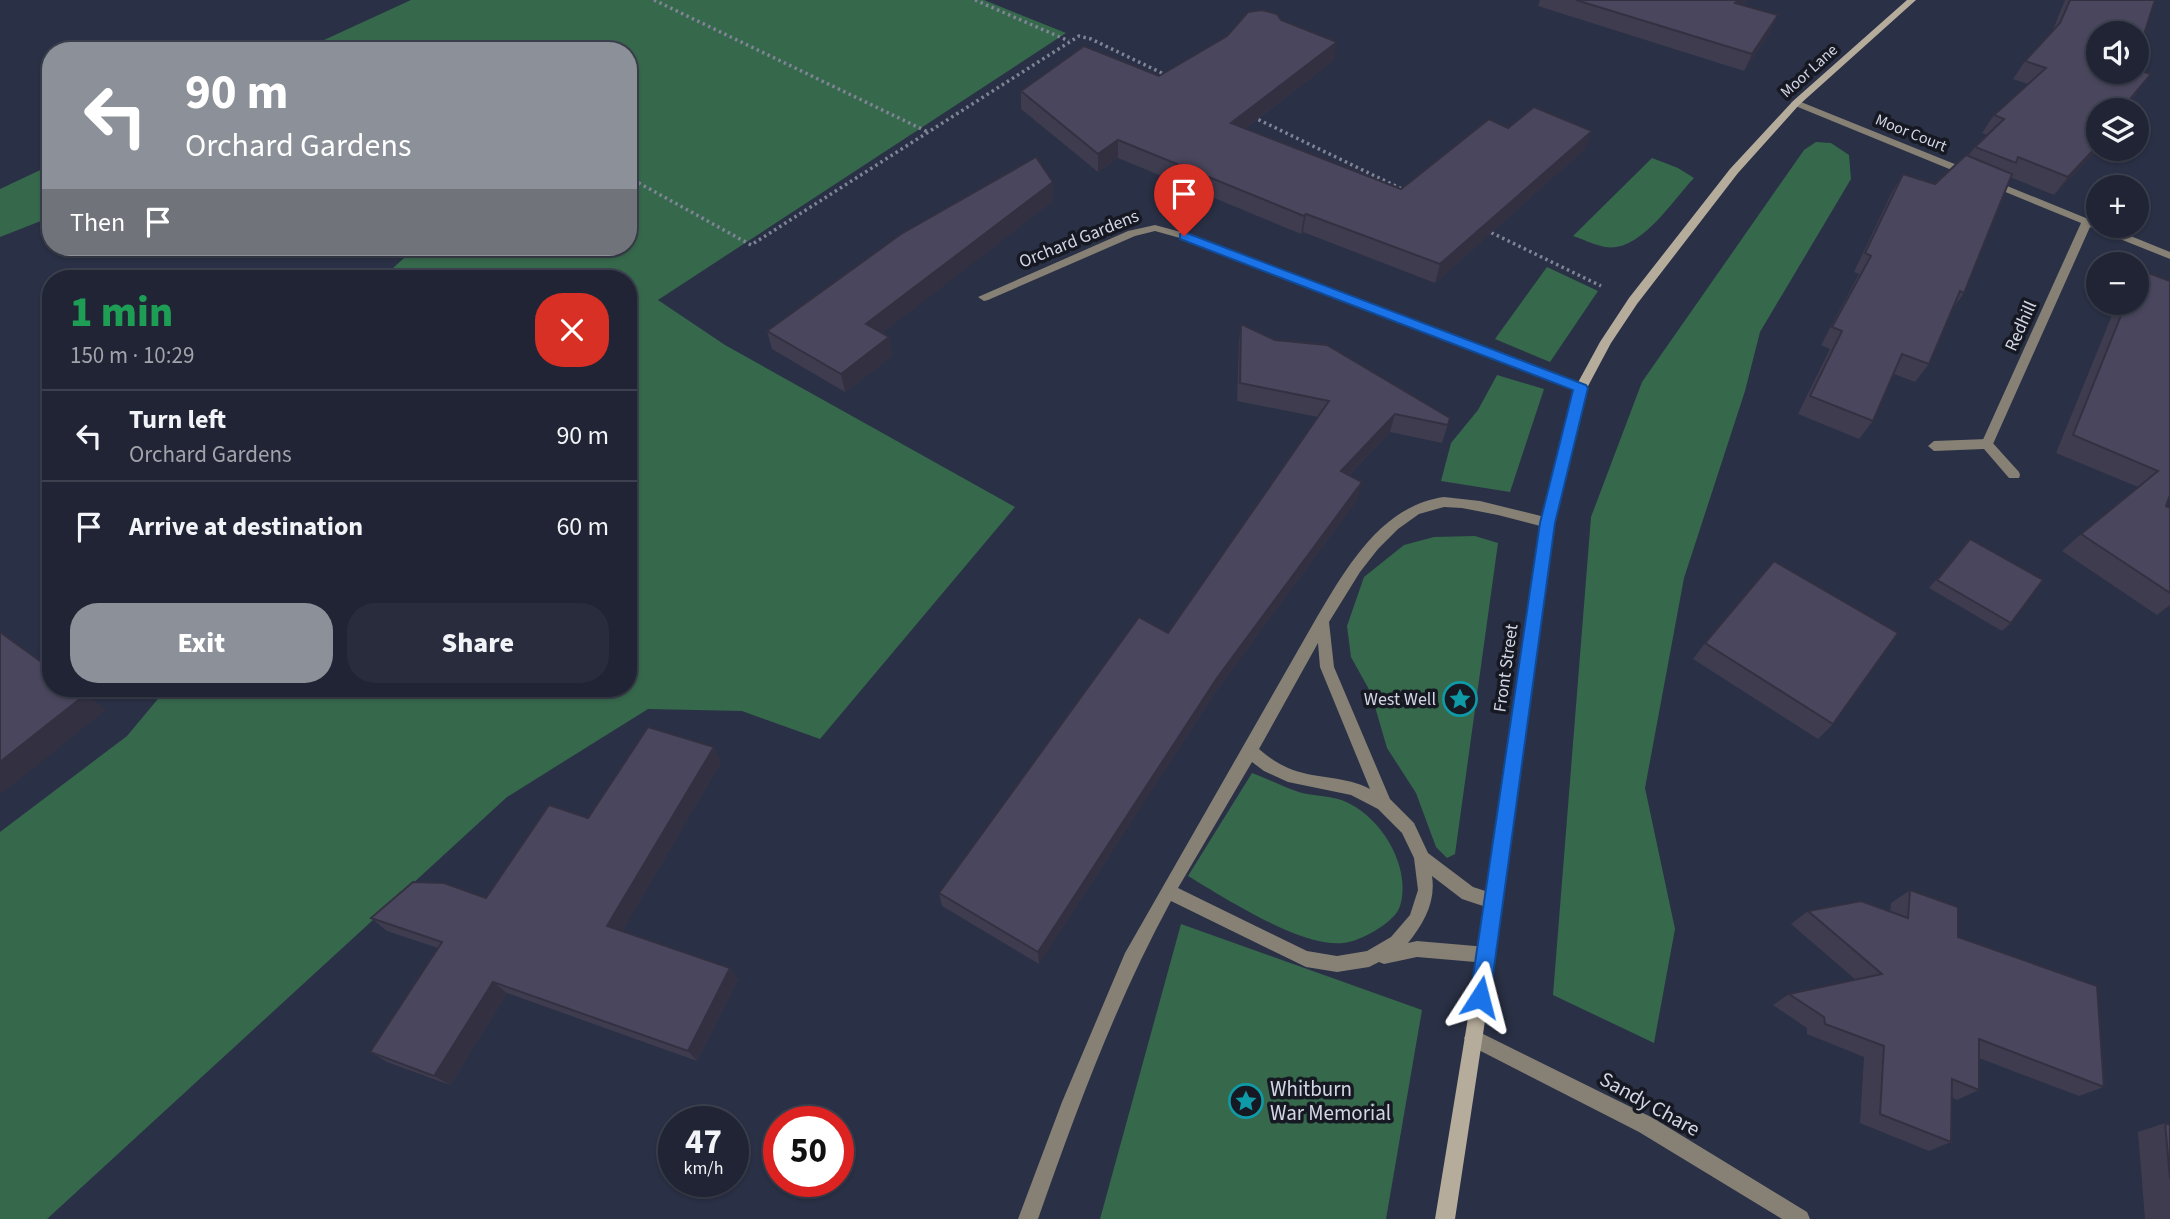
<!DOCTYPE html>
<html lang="en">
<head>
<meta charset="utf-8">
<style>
	:root { --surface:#202434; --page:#282c3c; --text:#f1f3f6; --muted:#a2a4ac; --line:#3d414f; --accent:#8c9099 }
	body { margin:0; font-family:"Source Sans 3",sans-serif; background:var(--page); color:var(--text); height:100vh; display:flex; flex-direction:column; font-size:26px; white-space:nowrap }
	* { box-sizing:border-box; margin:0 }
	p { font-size:23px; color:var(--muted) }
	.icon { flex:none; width:38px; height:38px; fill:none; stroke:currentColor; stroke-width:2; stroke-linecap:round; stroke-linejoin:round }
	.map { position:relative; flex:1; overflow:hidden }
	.drawer { position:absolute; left:42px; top:270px; width:595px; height:427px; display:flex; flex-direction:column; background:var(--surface); border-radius:28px; box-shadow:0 2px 5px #0004,0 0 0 2px var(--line) }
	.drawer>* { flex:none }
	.banner { position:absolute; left:42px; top:42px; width:595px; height:214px; border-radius:28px; box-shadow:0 2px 5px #0004,0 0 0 2px var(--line); background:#8c9099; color:#fff; overflow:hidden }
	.controls { position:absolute; left:2086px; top:21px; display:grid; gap:14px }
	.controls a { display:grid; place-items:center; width:63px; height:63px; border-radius:50%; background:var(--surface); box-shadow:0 2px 5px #0004,0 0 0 2px var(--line); font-size:35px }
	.speed { position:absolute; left:658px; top:1106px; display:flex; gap:14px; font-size:35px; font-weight:700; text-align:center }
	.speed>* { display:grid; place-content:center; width:91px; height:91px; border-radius:50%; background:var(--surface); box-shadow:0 2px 5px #0004,0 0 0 2px var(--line); line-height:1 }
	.speed small { font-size:18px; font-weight:400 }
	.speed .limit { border:10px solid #d22; background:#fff; color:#111 }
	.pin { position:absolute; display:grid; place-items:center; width:60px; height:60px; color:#fff; margin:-72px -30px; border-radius:50% 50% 50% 0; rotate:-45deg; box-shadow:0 0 7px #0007 }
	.pin .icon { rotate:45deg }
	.me { position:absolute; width:77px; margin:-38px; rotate:9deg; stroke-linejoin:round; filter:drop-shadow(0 0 5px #0008) }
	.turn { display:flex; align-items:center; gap:24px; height:147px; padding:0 28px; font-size:32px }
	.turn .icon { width:91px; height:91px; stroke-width:2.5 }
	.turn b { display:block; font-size:49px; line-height:60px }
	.then { display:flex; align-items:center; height:66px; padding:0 28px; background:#0003; gap:14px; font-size:26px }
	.round { display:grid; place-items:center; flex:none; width:74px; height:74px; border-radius:28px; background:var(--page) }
	.overview { display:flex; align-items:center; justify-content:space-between; height:119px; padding:0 28px }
	h1 { font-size:42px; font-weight:800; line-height:52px; color:#1e9e55 }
	.action { display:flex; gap:14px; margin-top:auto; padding:14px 28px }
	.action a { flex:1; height:80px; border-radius:28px; background:var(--accent); color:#fff; font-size:28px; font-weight:800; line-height:80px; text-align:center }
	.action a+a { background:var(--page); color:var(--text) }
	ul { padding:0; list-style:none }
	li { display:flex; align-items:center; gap:21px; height:91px; padding:0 28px; border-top:2px solid var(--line) }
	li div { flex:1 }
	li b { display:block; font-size:26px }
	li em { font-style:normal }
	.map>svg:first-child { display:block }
	.green { fill:#36684c }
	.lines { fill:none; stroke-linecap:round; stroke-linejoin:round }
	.path { stroke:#7f8496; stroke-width:3.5; stroke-dasharray:2.5 3.5; stroke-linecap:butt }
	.service { fill:#868075; fill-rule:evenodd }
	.minor { fill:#868075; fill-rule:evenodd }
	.tertiary { fill:#868075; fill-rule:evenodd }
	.secondary { fill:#b6ac9b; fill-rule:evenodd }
	.wall { fill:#3f3c50 }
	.shaded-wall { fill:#333141 }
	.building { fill:#49465d; stroke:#333141; stroke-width:2 }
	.route { fill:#1a73e8; stroke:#114b97; stroke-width:2 }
	.labels { text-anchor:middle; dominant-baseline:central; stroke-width:7; stroke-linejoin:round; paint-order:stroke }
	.far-street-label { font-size:16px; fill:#d3d7e5; stroke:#161922 }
	.street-label { font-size:18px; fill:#d3d7e5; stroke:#161922 }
	.poi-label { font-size:18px; fill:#d3d7e5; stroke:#161922; text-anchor:end }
	.near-poi-label { font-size:21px; fill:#d3d7e5; stroke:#161922; text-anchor:start }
	.near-street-label { font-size:21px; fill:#d3d7e5; stroke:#161922 }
</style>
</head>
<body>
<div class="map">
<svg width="2170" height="1219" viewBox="0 0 2170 1219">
	<rect width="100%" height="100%" fill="#2a3045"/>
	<g class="green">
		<path d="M411 0H984L1066 33 658 300 725 345 1015 507 820 739 742 711 648 709 507 797 47 1219H0V832L127 736 167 688H628V278H382L404 258 378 247H628V51H300Z"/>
		<path d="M1816 142 1831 143 1849 155 1851 179 1760 332 1745 391 1684 578 1645 788 1675 929 1654 1043 1553 995 1591 517 1642 382 1804 150Z"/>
		<path d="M1652 158 1678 168 1694 178C1672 201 1640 253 1605 247 1594 245 1583 239 1573 236Z"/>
		<path d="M51 165V217L0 237V189Z"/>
		<path d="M1547 267 1598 291 1550 362 1495 339Z"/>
		<path d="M1497 375 1544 389 1510 492 1441 481 1451 443 1478 410Z"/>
		<path d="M1475 536 1498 543 1455 854 1447 858 1436 847 1416 793 1387 748 1371 693 1351 657 1347 626 1364 577 1404 545 1434 537Z"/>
		<path d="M1252 773C1269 779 1285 788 1302 793 1315 796 1331 796 1344 801 1381 816 1412 867 1400 906 1396 921 1364 939 1349 942 1307 952 1225 898 1188 876Z"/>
		<path d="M1181 924 1422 1010 1386 1219H1100Z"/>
	</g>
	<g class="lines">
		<g class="path">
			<path d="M654 0 928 132"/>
			<path d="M975 0 1069 41"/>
			<path d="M394 46 403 51"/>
			<path d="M1253 117 1406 191"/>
			<path d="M628 177 751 245 1079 36 1091 39 1166 75"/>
			<path d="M1486 230 1601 286"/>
		</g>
		<path class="service" d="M1987 439 1991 441 2019 472 2020 475 2019 478H2009L1984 449 1934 451 1928 446 1934 441Z"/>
		<g class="minor">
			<path d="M1796 100 1972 171 1973 173 1964 175 1793 105 1791 103Z"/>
			<path d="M1990 179 2098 223V226H2106L2170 252V259L2090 227 1993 444 1987 449 1981 444 2081 223 1986 184V180Z"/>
			<path d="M1155 225 1188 234 1585 385 1587 388 1581 392 1577 391 1180 238 1155 231 1135 236 988 300 984 301 978 297 1128 231Z"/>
			<path d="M1444 497 1480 501 1553 519 1555 523 1548 528 1498 515 1462 508 1444 507 1419 514 1398 529 1378 549 1360 572 1329 622 1334 667 1390 799 1414 823 1428 853 1473 887 1501 896 1503 902 1501 908 1495 910 1462 899 1432 876C1436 902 1424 923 1408 943L1417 941 1487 947 1493 949 1495 955 1493 961 1487 963 1417 957 1384 964 1379 962 1369 967 1337 972 1306 967 1171 901C1116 1002 1076 1111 1038 1219H1018L1062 1102 1125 953 1317 617C1347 567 1381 506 1444 497ZM1318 643 1320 667 1370 789C1346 776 1318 779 1293 770 1280 765 1269 758 1259 749ZM1252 762 1264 771 1288 782 1351 795 1378 809 1402 833 1414 858 1418 890 1410 915 1391 937 1367 951 1337 956 1307 951 1178 888Z"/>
		</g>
		<path class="tertiary" d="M1473 1029 1653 1118 1807 1212 1810 1219H1782L1639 1132 1467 1044 1464 1038 1467 1032Z"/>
		<path class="secondary" d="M1907 0H1916L1799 105 1738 173 1637 304 1611 343 1587 388 1555 523 1503 902 1455 1219H1435L1487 902 1541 523 1575 388 1600 342 1629 298 1730 169 1793 101Z"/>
	</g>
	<g class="wall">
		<path d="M1540 0H1747L1742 5 1770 32 1744 71 1538 6Z"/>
		<path d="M2065 0H2155L2098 33 2137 93 2122 110H2098V149L2054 195 2010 177 1964 293 1953 308 1929 364 1915 382 1894 374 1873 421 1859 439 1798 414 1830 349 1821 345 1859 274 1854 272 1892 192 1903 174 1935 184 1968 156 1975 147 1987 135 1982 133 1994 115 2028 84 2013 79 2025 61 2052 32Z"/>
		<path d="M1281 20 1334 60 1245 129 1401 189 1508 128 1585 149 1435 283 1303 232 1301 234 1118 158 1098 172 1021 109V91L1159 76Z"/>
		<path d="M1053 182V201L882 333 889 337 892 356 845 392 772 349 767 331Z"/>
		<path d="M2140 270 2166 506 2170 508V605L2157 615 2062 551 2081 534 2138 487 2056 453 2117 303H2137V273Z"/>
		<path d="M1241 324 1275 340 1450 418 1442 443 1390 432 1349 475 1357 500 1214 694 1039 964 942 906 939 893 1168 633 1318 417 1237 401 1239 342Z"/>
		<path d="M1970 539 2011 623 2002 631 1929 588Z"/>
		<path d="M1705 643 1833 724 1818 739 1693 659Z"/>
		<path d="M721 762 622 931 738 979 697 1061 507 993 450 1085 387 1062 370 1052 438 948 387 931 371 918 486 898 588 818Z"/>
		<path d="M1910 890 1958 937 2104 1087 2079 1096 1979 1058V1090L1957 1100 1951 1097V1142L1929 1151 1860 1123 1864 1057 1807 1034V1028L1773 1005 1789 994 1856 980 1791 924 1808 911 1890 912 1891 903Z"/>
		<path d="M2165 1123 2170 1125V1219H2145L2138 1132Z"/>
	</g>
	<g class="shaded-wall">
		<path d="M1738 0H1747L1727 20 1735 3Z"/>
		<path d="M1778 15 1770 32 1744 71 1752 54Z"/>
		<path d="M1337 42 1334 60 1229 141 1231 123Z"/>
		<path d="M1592 131 1585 149 1435 283 1440 264Z"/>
		<path d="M1118 140V158L1098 172V154Z"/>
		<path d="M2098 145V149L2054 195 2068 177Z"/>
		<path d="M1053 182V201L870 343 866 324Z"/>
		<path d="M1306 214 1303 232 1301 234 1304 216Z"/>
		<path d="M889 337 892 356 845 392 841 374Z"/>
		<path d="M1395 414 1390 432 1336 488 1341 471Z"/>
		<path d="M1362 482 1357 500 1214 694 1039 964 1038 952 1217 678Z"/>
		<path d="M86 694 106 710 0 795V762Z"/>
		<path d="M714 747 721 762 618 938 607 926Z"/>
		<path d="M730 968 738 979 697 1061 688 1051Z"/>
		<path d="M493 982 507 993 450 1085 434 1076Z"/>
	</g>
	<g class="building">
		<path d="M1576 0H1738L1735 3 1778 15 1752 54Z"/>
		<path d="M2070 0H2155L2137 56V33H2098V72H2137V70L2151 74 2121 110H2098V145L2068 177 2018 157 2016 163 1975 147 2004 119 1994 115 2046 68 2025 61 2060 23Z"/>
		<path d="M1262 10 1277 14 1281 20 1337 42 1231 123 1401 189 1489 119 1508 128 1534 107 1592 131 1440 264 1306 214 1304 216 1118 140 1098 154 1021 91 1084 46 1159 76 1227 36 1248 12Z"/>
		<path d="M1966 155 2012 174 1964 293 1960 291 1929 364 1902 354 1873 421 1810 396 1842 331 1832 327 1871 256 1865 253 1903 174 1935 184Z"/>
		<path d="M1036 157 1053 182 866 324 889 337 841 374 767 331 901 234Z"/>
		<path d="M2140 270 2170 281V495L2166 506 2170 508V593L2081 534 2158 471 2073 435 2126 303H2137V277Z"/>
		<path d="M1241 324 1275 340 1327 345 1450 418 1448 425 1395 414 1341 471 1362 482 1217 678 1038 952 939 893 1139 617 1168 633 1329 401 1240 383Z"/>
		<path d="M1970 539 2043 580 2011 623 1937 580Z"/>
		<path d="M1774 561 1898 633 1833 724 1705 643Z"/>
		<path d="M0 632 51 669V688H77L86 694 0 762Z"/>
		<path d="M648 727 714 747 607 926 730 968 688 1051 493 982 434 1076 370 1052 442 942 371 918 413 882 444 883 486 898 549 805 588 818Z"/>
		<path d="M1910 890 1958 907V937L2097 986 2104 1087 1979 1039V1090L1952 1079 1951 1142 1880 1114 1884 1046 1825 1024 1824 1017 1789 994 1882 974 1808 911 1861 901 1908 918Z"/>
		<path d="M2165 1123 2170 1125V1179Z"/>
	</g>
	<path class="route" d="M1184 232 1586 385 1588 388 1555 523 1490 997 1487 1004 1480 1006 1473 1004 1470 997 1540 523 1573 390 1180 239V234Z"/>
	<defs>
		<g id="sight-ring" transform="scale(1.75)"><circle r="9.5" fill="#161922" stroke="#0f9aa8" stroke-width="1.5"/><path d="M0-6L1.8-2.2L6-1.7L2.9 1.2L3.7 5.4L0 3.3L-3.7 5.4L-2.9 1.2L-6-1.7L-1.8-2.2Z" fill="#0f9aa8"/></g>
	</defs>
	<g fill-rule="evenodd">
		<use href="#sight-ring" x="1460" y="699"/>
		<use href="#sight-ring" x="1246" y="1101"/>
	</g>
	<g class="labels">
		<g class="far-street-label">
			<text transform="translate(1809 71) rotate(-42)">Moor Lane</text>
			<text transform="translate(1911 133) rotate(22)">Moor Court</text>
		</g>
		<g class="street-label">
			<text transform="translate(1079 239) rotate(-22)">Orchard Gardens</text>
			<text transform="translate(2021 326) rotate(-66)">Redhill</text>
			<text transform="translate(1506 668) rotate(-82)">Front Street</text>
		</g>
		<g class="poi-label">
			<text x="1436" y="699">West Well</text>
		</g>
		<g class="near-poi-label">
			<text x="1270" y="1089">Whitburn<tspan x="1270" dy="24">War Memorial</tspan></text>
		</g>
		<g class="near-street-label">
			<text transform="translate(1650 1104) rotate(29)">Sandy Chare</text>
		</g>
	</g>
</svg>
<div class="controls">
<a><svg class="icon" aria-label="sound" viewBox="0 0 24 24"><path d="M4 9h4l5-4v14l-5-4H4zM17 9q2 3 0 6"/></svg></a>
<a><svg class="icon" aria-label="layers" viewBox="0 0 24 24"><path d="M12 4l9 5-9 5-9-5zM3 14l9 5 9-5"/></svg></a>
<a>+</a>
<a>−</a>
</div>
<div class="speed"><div>47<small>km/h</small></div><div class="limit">50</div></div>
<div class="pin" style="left:1184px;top:236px;background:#d93025"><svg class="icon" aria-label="arrive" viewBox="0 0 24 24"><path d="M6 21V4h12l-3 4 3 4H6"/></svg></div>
<svg class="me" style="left:1480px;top:997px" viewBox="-20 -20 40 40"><path d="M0-17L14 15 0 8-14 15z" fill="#1a73e8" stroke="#fff" stroke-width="4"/></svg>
<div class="banner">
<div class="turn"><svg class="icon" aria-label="left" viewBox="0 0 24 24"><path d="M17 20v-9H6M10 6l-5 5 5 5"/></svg><div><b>90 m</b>Orchard Gardens</div></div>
<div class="then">Then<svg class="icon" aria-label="arrive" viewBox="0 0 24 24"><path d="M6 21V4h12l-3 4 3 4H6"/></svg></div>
</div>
<section class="drawer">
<div class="overview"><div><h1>1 min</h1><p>150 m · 10:29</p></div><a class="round" style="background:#d93025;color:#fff"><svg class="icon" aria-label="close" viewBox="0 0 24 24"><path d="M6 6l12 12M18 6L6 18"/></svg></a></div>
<ul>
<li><svg class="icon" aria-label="left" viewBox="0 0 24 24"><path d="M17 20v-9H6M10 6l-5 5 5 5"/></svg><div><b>Turn left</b><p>Orchard Gardens</p></div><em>90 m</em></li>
<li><svg class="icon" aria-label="arrive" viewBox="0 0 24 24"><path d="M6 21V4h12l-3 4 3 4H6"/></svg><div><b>Arrive at destination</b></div><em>60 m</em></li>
</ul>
<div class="action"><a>Exit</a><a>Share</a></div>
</section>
</div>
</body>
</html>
